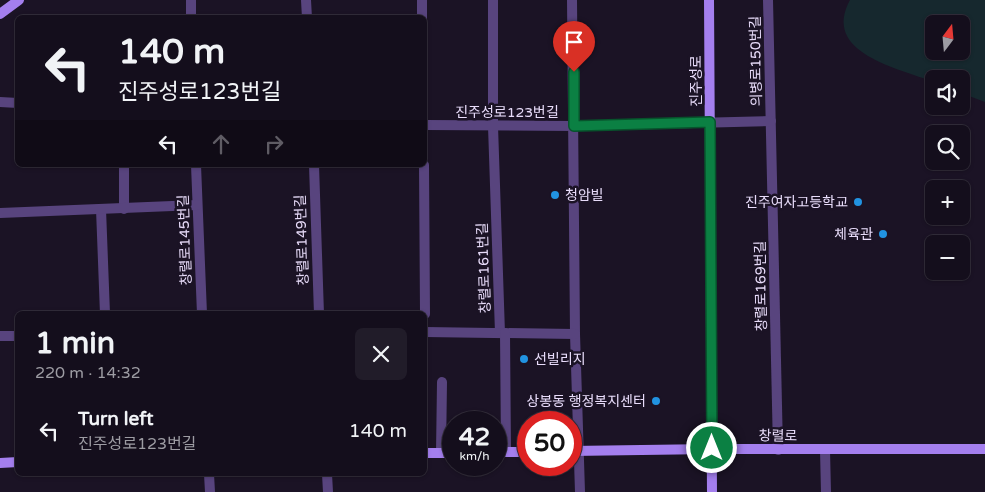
<!DOCTYPE html>
<html lang="en">
<head>
<meta charset="utf-8">
<style>
	:root { --surface:#140e1c; --page:#211c29; --text:#f1f3f6; --muted:#9d9ca3; --line:#332e3b }
	body { margin:0; font-family:"Varela Round","Noto Sans KR",sans-serif; background:var(--page); color:var(--text); height:100vh; display:flex; flex-direction:column; font-size:19px; white-space:nowrap }
	* { box-sizing:border-box; margin:0 }
	p { font-size:16px; color:var(--muted) }
	.icon { flex:none; width:28px; height:28px; fill:none; stroke:currentColor; stroke-width:2; stroke-linecap:round; stroke-linejoin:round }
	.map { position:relative; flex:1; overflow:hidden }
	.side { position:absolute; left:15px; top:311px; width:412px; height:165px; display:flex; flex-direction:column; background:var(--surface); border-radius:8px; box-shadow:0 1px 4px #0004,0 0 0 1px var(--line) }
	.side>* { flex:none }
	.top-card { position:absolute; left:15px; top:15px; width:412px; height:152px; border-radius:8px; box-shadow:0 1px 4px #0004,0 0 0 1px var(--line); background:#140e1c; color:var(--text); overflow:hidden }
	.needle { width:32px; rotate:16deg }
	.tools { position:absolute; left:925px; top:15px; display:grid; gap:10px }
	.tools a { display:grid; place-items:center; width:45px; height:45px; border-radius:8px; background:var(--surface); box-shadow:0 1px 4px #0004,0 0 0 1px var(--line); font-size:25px }
	.speed { position:absolute; left:442px; top:411px; display:flex; gap:10px; font-size:25px; font-weight:700; text-align:center }
	.speed>* { display:grid; place-content:center; width:65px; height:65px; border-radius:50%; background:var(--surface); box-shadow:0 1px 4px #0004,0 0 0 1px var(--line); line-height:1 }
	.speed small { font-size:12px; font-weight:400 }
	.speed .limit { border:8px solid #d22; background:#fff; color:#111 }
	.pin { position:absolute; display:grid; place-items:center; width:42px; height:42px; color:#fff; margin:-51px -21px; border-radius:50% 50% 50% 0; rotate:-45deg; box-shadow:0 0 5px #0007 }
	.pin .icon { rotate:45deg }
	.me { position:absolute; width:55px; margin:-28px; rotate:0deg; stroke-linejoin:round; filter:drop-shadow(0 0 4px #0008) }
	.turn { display:flex; align-items:center; gap:18px; height:105px; padding:0 20px; font-size:22px }
	.turn .icon { width:65px; height:65px; stroke-width:2.5 }
	.turn b { display:block; font-size:35px; line-height:42px }
	.lanes { display:flex; align-items:center; height:48px; padding:0 20px; background:#0003; justify-content:center; gap:25px; direction:ltr }
	.lanes .off { opacity:.35 }
	.round { display:grid; place-items:center; flex:none; width:52px; height:52px; border-radius:8px; background:var(--page) }
	.head { display:flex; align-items:center; justify-content:space-between; height:85px; padding:0 20px }
	h1 { font-size:30px; font-weight:700; line-height:38px }
	ul { padding:0; list-style:none }
	li { display:flex; align-items:center; gap:15px; height:70px; padding:0 20px }
	li div { flex:1 }
	li b { display:block; font-size:19px }
	li em { font-style:normal }
	.map>svg:first-child { display:block }
	.green { fill:#16282e; fill-rule:evenodd }
	.lines { fill:none; stroke-linecap:round; stroke-linejoin:round }
	.street { stroke:#58447e; stroke-width:10 }
	.secondary { stroke:#a47fee; stroke-width:10 }
	.route-casing { stroke:#07532c; stroke-width:12 }
	.route { stroke:#0b8043; stroke-width:9 }
	.poi-dot { fill:#2193e1; stroke:#1b1325; stroke-width:2 }
	.labels { text-anchor:middle; dominant-baseline:central; stroke-width:5; stroke-linejoin:round; paint-order:stroke }
	.street-label { font-size:14px; fill:#e8dcfa; stroke:#1b1325 }
	.poi-label { font-size:14px; fill:#e8dcfa; stroke:#1b1325; text-anchor:end }
</style>
</head>
<body>
<div class="map">
<svg width="985" height="492" viewBox="0 0 985 492">
	<rect width="100%" height="100%" fill="#1b1325"/>
	<path class="green" d="M850 0H985V102L961 93V79H934V82C898 68 821 53 850 0ZM934 24H961V51H934Z"/>
	<g class="lines">
		<g class="street">
			<path d="M191 0V18"/>
			<path d="M306 0 307 18"/>
			<path d="M422 0V18"/>
			<path d="M493 0V126L500 333"/>
			<path d="M572 0 575 334 580 492"/>
			<path d="M768 0 778 450"/>
			<path d="M0 102 18 103"/>
			<path d="M425 125 574 126 771 121"/>
			<path d="M124 165V209"/>
			<path d="M196 165 202 314"/>
			<path d="M314 165 319 314"/>
			<path d="M424 165 425 314"/>
			<path d="M101 209 105 314"/>
			<path d="M0 213 197 205"/>
			<path d="M425 332 575 334"/>
			<path d="M505 333 506 452"/>
			<path d="M0 336H18"/>
			<path d="M825 450 826 492"/>
			<path d="M441 453 442 382"/>
			<path d="M209 474 210 492"/>
			<path d="M327 474 328 492"/>
		</g>
		<g class="secondary">
			<path d="M709 0 712 492"/>
			<path d="M0 14 19 0"/>
			<path d="M571 451 712 449H985"/>
			<path d="M496 452H529"/>
			<path d="M425 453H454"/>
			<path d="M0 463 18 462"/>
		</g>
	</g>
	<g class="lines">
		<g class="route-casing">
			<path id="route" d="M574 72V126L710 122 712 448"/>
		</g>
		<use href="#route" class="route"/>
	</g>
	<g class="poi-dot">
		<circle cx="555" cy="195" r="5"/>
		<circle cx="858" cy="202" r="5"/>
		<circle cx="883" cy="234" r="5"/>
		<circle cx="524" cy="359" r="5"/>
		<circle cx="656" cy="401" r="5"/>
	</g>
	<g class="labels">
		<g class="street-label">
			<text transform="translate(756 61) rotate(-91)">의병로150번길</text>
			<text transform="translate(696 81) rotate(-90)">진주성로</text>
			<text x="507" y="112">진주성로123번길</text>
			<text transform="translate(185 240) rotate(-92)">창렬로145번길</text>
			<text transform="translate(302 240) rotate(-92)">창렬로149번길</text>
			<text transform="translate(484 268) rotate(-92)">창렬로161번길</text>
			<text transform="translate(761 286) rotate(-91)">창렬로169번길</text>
			<text transform="translate(778 436) rotate(1)">창렬로</text>
		</g>
		<g class="poi-label">
			<text x="565" y="195" text-anchor="start">청암빌</text>
			<text x="848" y="202">진주여자고등학교</text>
			<text x="873" y="234">체육관</text>
			<text x="534" y="359" text-anchor="start">선빌리지</text>
			<text x="646" y="401">상봉동 행정복지센터</text>
		</g>
	</g>
</svg>
<div class="tools">
<a><svg class="needle" viewBox="-14 -14 28 28"><path d="M0-13l5 13h-10z" fill="#e53935"/><path d="M0 13l5-13h-10z" fill="#9d9ca3"/></svg></a>
<a><svg class="icon" aria-label="sound" viewBox="0 0 24 24"><path d="M4 9h4l5-4v14l-5-4H4zM17 9q2 3 0 6"/></svg></a>
<a><svg class="icon" aria-label="search" viewBox="0 0 24 24"><circle cx="10" cy="10" r="6"/><path d="M15 15l6 6"/></svg></a>
<a>+</a>
<a>−</a>
</div>
<div class="speed"><div>42<small>km/h</small></div><div class="limit">50</div></div>
<div class="pin" style="left:574px;top:72px;background:#d93025"><svg class="icon" aria-label="arrive" viewBox="0 0 24 24"><path d="M6 21V4h12l-3 4 3 4H6"/></svg></div>
<svg class="me" style="left:712px;top:448px" viewBox="-20 -20 40 40"><circle r="17" fill="#0b8043" stroke="#fff" stroke-width="3"/><path d="M0-11L8 9 0 5-8 9z" fill="#fff"/></svg>
<div class="top-card">
<div class="turn"><svg class="icon" aria-label="left" viewBox="0 0 24 24"><path d="M17 20v-9H6M10 6l-5 5 5 5"/></svg><div><b>140 m</b>진주성로123번길</div></div>
<div class="lanes"><svg class="icon" aria-label="left" viewBox="0 0 24 24"><path d="M17 20v-9H6M10 6l-5 5 5 5"/></svg><svg class="icon off" aria-label="ahead" viewBox="0 0 24 24"><path d="M12 20V5M6 11l6-6 6 6"/></svg><svg class="icon off" aria-label="right" viewBox="0 0 24 24"><path d="M7 20v-9h11M14 6l5 5-5 5"/></svg></div>
</div>
<section class="side">
<div class="head"><div><h1>1 min</h1><p>220 m · 14:32</p></div><a class="round"><svg class="icon" aria-label="close" viewBox="0 0 24 24"><path d="M6 6l12 12M18 6L6 18"/></svg></a></div>
<ul>
<li><svg class="icon" aria-label="left" viewBox="0 0 24 24"><path d="M17 20v-9H6M10 6l-5 5 5 5"/></svg><div><b>Turn left</b><p>진주성로123번길</p></div><em>140 m</em></li>
</ul>
</section>
</div>
</body>
</html>
